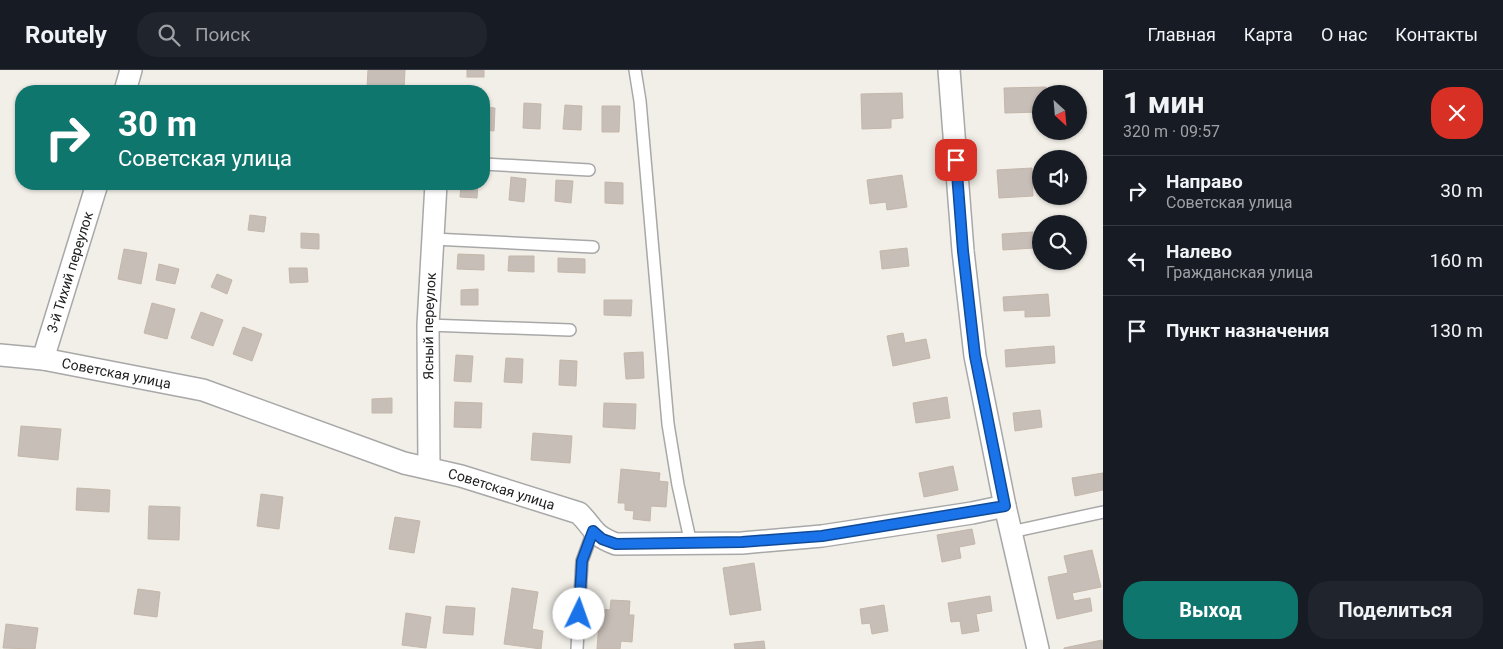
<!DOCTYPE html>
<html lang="ru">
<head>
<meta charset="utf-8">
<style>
	:root { --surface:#171b24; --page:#20242c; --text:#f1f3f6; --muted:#9ea1a6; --line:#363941; --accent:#0f766e }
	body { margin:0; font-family:Roboto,sans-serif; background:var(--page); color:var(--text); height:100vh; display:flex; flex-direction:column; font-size:19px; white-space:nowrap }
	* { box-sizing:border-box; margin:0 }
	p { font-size:16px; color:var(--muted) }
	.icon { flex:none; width:28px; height:28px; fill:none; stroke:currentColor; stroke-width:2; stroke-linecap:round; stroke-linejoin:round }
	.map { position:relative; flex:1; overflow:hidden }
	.panel { display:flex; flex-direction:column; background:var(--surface); width:400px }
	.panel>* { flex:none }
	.top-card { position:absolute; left:15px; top:15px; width:475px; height:105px; border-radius:20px; box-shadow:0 1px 4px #0004; background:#0f766e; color:#fff; overflow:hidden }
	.needle { width:32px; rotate:154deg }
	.fabs { position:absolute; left:1032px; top:15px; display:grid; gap:10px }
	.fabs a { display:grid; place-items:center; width:55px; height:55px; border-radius:50%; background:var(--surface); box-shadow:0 1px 4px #0004; font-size:25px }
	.pin { position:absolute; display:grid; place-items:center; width:42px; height:42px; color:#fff; margin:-21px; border-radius:10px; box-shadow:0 2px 8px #0006 }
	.me { position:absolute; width:55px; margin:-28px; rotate:3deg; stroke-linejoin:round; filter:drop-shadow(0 0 4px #0008) }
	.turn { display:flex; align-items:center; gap:18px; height:105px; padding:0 20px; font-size:22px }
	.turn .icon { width:65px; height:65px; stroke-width:2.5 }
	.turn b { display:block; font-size:35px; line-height:42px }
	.round { display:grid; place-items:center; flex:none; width:52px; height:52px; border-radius:20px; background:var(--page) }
	.head { display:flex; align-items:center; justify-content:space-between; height:85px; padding:0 20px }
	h1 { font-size:30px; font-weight:700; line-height:38px }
	.primary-button { display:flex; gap:10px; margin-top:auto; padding:10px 20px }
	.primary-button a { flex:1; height:58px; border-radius:20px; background:var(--accent); color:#fff; font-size:20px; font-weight:700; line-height:58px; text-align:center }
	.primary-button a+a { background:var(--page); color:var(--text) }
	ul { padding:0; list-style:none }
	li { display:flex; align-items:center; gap:15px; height:70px; padding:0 20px; border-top:1px solid var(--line) }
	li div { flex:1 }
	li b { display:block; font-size:19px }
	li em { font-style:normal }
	header { display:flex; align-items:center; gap:30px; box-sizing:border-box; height:70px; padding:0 25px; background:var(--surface); border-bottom:1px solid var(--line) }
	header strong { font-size:24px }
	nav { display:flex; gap:28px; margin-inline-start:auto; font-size:18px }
	.search { width:350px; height:45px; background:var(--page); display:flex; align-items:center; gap:12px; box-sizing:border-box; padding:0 18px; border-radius:20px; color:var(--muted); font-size:19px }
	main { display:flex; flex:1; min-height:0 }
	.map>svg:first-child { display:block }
	.building { fill:#c7beb7; stroke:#c4b7aa }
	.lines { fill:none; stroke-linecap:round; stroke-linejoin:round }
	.service-casing { stroke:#a8a8a8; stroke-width:14 }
	.minor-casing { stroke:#a8a8a8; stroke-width:24 }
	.service { stroke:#fff; stroke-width:11 }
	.minor { stroke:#fff; stroke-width:21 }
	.route-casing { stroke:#114b97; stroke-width:12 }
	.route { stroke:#1a73e8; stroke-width:9 }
	.labels { text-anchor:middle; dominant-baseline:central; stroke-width:4; stroke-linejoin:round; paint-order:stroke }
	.street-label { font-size:14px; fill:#212121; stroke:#fff }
</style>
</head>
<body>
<header>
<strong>Routely</strong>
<div class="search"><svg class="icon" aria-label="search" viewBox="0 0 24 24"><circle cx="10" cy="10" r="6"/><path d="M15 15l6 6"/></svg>Поиск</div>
<nav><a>Главная</a><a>Карта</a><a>О нас</a><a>Контакты</a></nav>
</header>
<main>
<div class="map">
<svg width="1103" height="579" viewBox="0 0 1103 579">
	<rect width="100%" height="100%" fill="#f2efe8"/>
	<g class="building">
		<path d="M368 0H405L404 20 367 18Z"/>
		<rect x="467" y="0" width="17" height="7"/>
		<path d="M1046 17 1047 24H1041V42L1005 43 1004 18Z"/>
		<path d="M902 23 903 48 891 49V58L862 59 861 24Z"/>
		<path d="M524 33 541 34 540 59 523 58Z"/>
		<path d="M565 35 582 36 581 60 563 59Z"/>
		<path d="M602 36H620L619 62H602Z"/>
		<path d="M484 37 495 38 494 61 484 60Z"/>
		<path d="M1032 98 1033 126 999 128 997 100Z"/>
		<path d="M902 105 907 137 887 140 886 132 870 134 867 110Z"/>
		<path d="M511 107 526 109 524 132 509 130Z"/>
		<path d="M556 110 573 111 571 133 555 131Z"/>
		<path d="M605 112 623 113V134L605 133Z"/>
		<path d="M461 114H478L477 128 460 127Z"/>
		<path d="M250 145 266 147 264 162 248 160Z"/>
		<path d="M1033 162 1034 178 1003 180 1002 164Z"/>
		<path d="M301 163 319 164V179L301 178Z"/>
		<path d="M907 178 909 196 882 199 880 181Z"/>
		<path d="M124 179 147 183 141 214 118 209Z"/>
		<path d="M458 184 484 185V200L457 199Z"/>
		<path d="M509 186H534V202L508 201Z"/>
		<path d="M558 188 585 189V203L558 202Z"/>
		<path d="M159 194 179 199 175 214 156 210Z"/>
		<path d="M289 198H307L308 212 290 213Z"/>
		<path d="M217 204 232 210 227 224 211 217Z"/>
		<path d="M478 219V235H461V220Z"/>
		<path d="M1048 224 1050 246 1025 247V240L1004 241 1003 227Z"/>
		<path d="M604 230H632L631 246 604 245Z"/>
		<path d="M152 233 175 239 167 269 144 263Z"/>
		<path d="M201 242 223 250 213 276 191 268Z"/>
		<path d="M243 257 262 264 252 291 233 284Z"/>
		<path d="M903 263 905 273 926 269 930 288 893 296 887 266Z"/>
		<path d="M1054 276 1055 293 1006 297 1005 280Z"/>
		<path d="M643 282 644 308 626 309 624 283Z"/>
		<path d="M456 285 473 286 471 312 454 311Z"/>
		<path d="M506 288 523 289 522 313 504 312Z"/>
		<path d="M560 290 577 291 576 316 559 315Z"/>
		<path d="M947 327 950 348 916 353 913 333Z"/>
		<path d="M392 328V343H372V329Z"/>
		<path d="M455 332 482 333 481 358 454 357Z"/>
		<path d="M604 333 636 334 635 359 603 357Z"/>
		<path d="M1040 340 1042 357 1015 361 1013 343Z"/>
		<path d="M21 356 61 359 58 390 18 386Z"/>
		<path d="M533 363 572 366 570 393 531 390Z"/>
		<path d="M953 396 958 420 924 427 919 403Z"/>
		<path d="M621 399 660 403 659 411 668 412 666 437 651 436 650 451 633 449 634 441 625 440V433H618Z"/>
		<path d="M1103 403V420L1075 426 1072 408Z"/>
		<path d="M77 418 110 420 109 442 76 440Z"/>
		<path d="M261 424 283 427 279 459 257 456Z"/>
		<path d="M149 436 180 437 179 470 148 469Z"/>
		<path d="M395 447 420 451 414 483 389 479Z"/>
		<path d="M972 459 975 474 959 477 961 488 942 492 937 465Z"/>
		<path d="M1092 480 1101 517 1072 523 1074 531 1090 528 1092 541 1057 549 1048 507 1068 503 1064 486Z"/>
		<path d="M754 493 761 540 730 545 723 498Z"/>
		<path d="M512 518 538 522 532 559 543 561 541 579 504 574Z"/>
		<path d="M138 519 160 522 157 547 134 544Z"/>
		<path d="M990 526 992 541 976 544 979 561 962 564 960 551 951 552 948 533Z"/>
		<path d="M611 530 630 531 629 545H634L632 572 621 571 620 579H597L600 539 610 540Z"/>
		<path d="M884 535 888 561 872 564 870 553 862 554 860 539Z"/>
		<path d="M446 536 475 538 473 565 443 563Z"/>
		<path d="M406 543 431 547 426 578 402 575Z"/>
		<path d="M6 554 38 558 35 579 3 578Z"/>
		<path d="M1102 570 1103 579H1064V578Z"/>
		<path d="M764 571 765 579H735L734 574Z"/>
	</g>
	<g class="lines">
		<g class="service-casing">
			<g id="service">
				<path d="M635 0 640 31 668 354 678 415 691 474"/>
				<path d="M484 94 589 100"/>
				<path d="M433 169 593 177"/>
				<path d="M428 255 570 260"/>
				<path d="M1011 462 1103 442"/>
				<path d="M577 579 582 491 593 461"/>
			</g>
		</g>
		<g class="minor-casing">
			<g id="minor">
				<path d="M949 0 963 181 975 286 1005 436 1038 579"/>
				<path d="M125 21 131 0"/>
				<path id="s1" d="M0 285 43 289 203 320 404 393 461 406 579 443C595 459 592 465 616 474L742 473 822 466 972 443 1005 436"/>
				<path id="s2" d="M43 289 97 114"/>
				<path id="s3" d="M429 398 428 255 436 114"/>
			</g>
		</g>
		<use href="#service" class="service"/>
		<use href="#minor" class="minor"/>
	</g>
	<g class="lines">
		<g class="route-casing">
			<path id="route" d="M579 544 582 491 593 461 602 469 616 474 742 472 822 466 1005 436 975 286 963 181 956 90"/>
		</g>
		<use href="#route" class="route"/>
	</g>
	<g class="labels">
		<g class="street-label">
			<text stroke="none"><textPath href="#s2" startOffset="91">3-й Тихий переулок</textPath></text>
			<text stroke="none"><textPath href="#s3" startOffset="142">Ясный переулок</textPath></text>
			<text stroke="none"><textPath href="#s1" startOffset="118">Советская улица</textPath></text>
			<text stroke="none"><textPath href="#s1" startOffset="521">Советская улица</textPath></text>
		</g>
	</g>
</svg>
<div class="fabs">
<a><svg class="needle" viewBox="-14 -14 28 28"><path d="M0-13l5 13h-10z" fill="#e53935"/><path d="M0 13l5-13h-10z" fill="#9ea1a6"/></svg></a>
<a><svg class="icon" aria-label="sound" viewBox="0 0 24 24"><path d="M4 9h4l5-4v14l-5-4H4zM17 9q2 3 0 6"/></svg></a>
<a><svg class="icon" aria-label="search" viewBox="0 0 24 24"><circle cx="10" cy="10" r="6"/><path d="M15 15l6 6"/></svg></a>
</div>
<div class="pin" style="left:956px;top:90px;background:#d93025"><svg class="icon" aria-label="arrive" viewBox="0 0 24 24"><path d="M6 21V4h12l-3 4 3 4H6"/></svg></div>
<svg class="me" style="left:579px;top:544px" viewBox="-20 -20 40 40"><circle r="19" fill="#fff"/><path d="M0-13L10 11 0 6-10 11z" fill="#1a73e8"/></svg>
<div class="top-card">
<div class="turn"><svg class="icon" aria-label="right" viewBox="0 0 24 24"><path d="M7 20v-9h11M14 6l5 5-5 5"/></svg><div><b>30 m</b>Советская улица</div></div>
</div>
</div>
<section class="panel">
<div class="head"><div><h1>1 мин</h1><p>320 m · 09:57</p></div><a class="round" style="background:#d93025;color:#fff"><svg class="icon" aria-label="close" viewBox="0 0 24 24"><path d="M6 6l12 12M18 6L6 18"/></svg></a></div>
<ul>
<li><svg class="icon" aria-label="right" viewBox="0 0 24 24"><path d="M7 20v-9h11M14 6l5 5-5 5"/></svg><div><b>Направо</b><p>Советская улица</p></div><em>30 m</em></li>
<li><svg class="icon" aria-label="left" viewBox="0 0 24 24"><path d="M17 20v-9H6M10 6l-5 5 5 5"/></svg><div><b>Налево</b><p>Гражданская улица</p></div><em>160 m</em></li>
<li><svg class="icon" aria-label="arrive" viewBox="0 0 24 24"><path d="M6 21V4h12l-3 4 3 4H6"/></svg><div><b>Пункт назначения</b></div><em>130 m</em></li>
</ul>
<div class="primary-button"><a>Выход</a><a>Поделиться</a></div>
</section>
</main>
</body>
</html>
